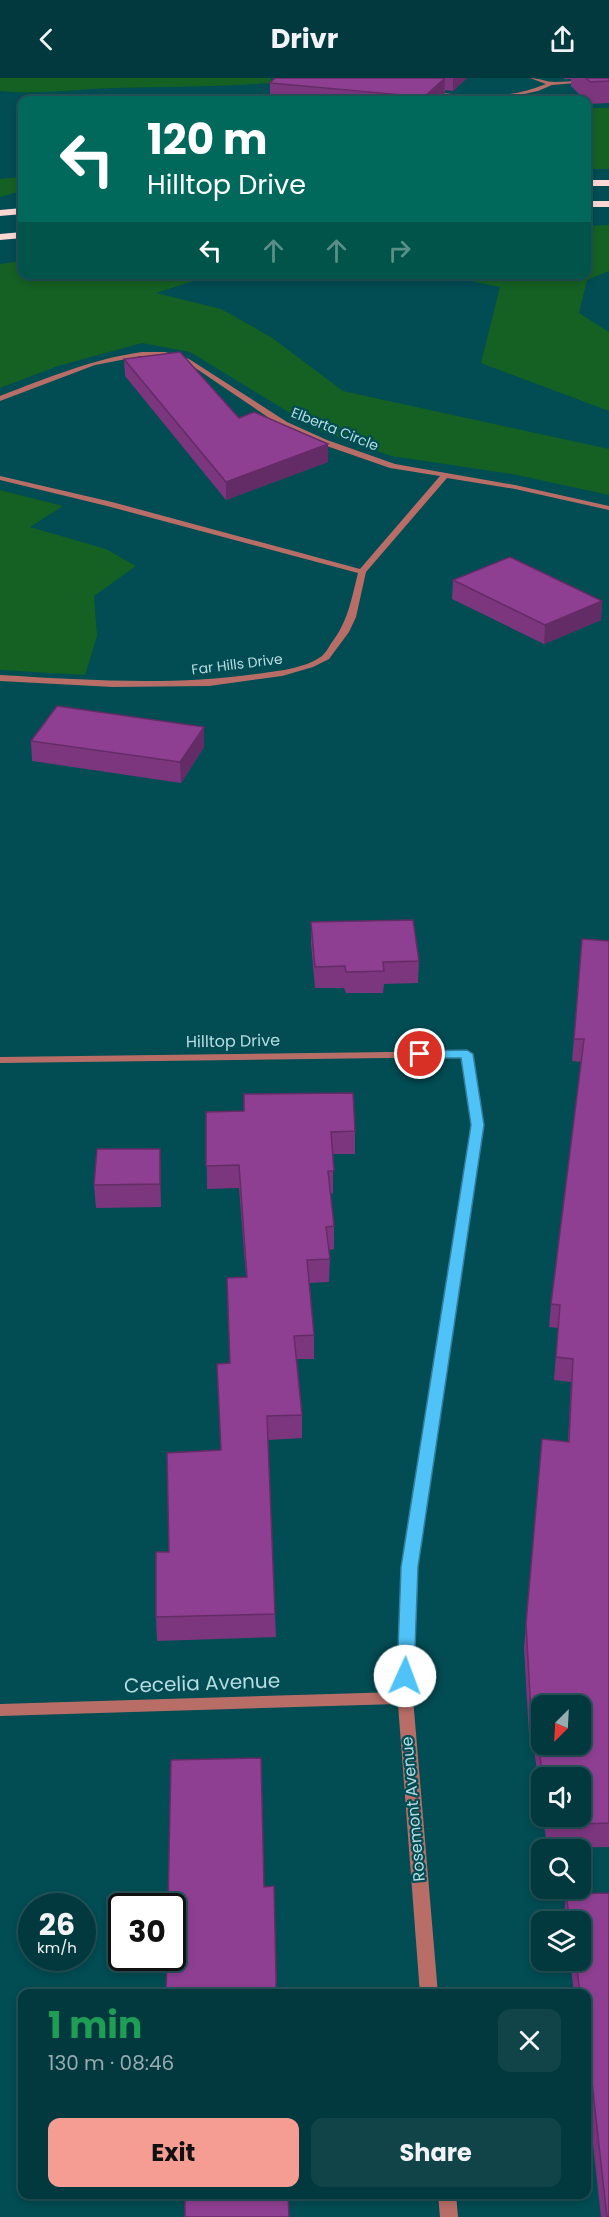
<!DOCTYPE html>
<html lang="en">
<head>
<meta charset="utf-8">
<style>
	:root { --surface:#02393e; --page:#104449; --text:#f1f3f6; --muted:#96acb0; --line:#235358; --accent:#f59c93 }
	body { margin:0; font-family:Poppins,sans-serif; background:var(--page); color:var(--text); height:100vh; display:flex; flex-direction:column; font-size:22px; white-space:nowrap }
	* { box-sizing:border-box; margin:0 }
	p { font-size:20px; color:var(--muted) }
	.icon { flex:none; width:33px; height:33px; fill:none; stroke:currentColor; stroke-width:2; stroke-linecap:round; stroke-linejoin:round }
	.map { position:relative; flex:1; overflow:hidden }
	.drawer { position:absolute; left:18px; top:1911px; width:573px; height:210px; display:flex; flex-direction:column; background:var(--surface); border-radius:12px; box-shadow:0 3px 9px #0003,0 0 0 2px var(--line) }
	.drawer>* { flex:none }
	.guide { position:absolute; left:18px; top:18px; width:573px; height:183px; border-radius:12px; box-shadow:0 3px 9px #0003,0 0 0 2px var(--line); background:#00695c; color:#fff; overflow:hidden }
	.needle { width:39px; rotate:204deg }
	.buttons { position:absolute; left:531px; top:1617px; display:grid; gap:12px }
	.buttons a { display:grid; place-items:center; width:60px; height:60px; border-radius:12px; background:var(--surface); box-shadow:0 3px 9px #0003,0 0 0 2px var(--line); font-size:30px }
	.speed { position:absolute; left:18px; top:1815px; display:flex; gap:12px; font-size:30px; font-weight:700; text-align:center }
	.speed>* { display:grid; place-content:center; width:78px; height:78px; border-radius:50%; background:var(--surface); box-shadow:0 3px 9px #0003,0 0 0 2px var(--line); line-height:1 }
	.speed small { font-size:15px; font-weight:400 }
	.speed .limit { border:3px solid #111; border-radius:9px; background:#fff; color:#111 }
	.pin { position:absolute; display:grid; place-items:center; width:51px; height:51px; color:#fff; margin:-26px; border:3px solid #fff; border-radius:50%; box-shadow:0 2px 6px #0007 }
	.me { position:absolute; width:66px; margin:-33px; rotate:2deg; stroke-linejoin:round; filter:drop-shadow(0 0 4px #0008) }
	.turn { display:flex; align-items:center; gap:21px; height:126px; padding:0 30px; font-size:27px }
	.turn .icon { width:78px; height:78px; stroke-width:2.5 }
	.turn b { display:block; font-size:42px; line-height:51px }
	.lanes { display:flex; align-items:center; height:57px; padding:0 30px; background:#0003; justify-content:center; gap:30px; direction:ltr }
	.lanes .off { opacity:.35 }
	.round { display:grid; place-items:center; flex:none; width:63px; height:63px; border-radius:12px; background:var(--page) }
	.headline { display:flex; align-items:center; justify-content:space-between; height:102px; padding:0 30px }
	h1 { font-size:36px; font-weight:700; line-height:45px; color:#1e9e55 }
	.primary-button { display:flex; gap:12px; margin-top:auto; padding:12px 30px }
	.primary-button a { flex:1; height:69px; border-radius:12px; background:var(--accent); color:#111; font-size:24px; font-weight:700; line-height:69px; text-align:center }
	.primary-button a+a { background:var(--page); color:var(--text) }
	header { display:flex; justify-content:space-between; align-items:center; height:78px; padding:0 30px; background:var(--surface); font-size:27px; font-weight:700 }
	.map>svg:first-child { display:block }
	.green { fill:#156023 }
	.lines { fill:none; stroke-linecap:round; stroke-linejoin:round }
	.street { fill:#b86e67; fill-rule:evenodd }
	.highway { fill:#fdd7d3; fill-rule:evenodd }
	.wall { fill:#7b367e }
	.shaded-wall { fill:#642c66 }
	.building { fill:#8f3f92; stroke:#642c66; stroke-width:1.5; fill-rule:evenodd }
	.route { fill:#4fc3f7; stroke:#337fa1; stroke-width:1.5 }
	.labels { text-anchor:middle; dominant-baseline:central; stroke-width:4.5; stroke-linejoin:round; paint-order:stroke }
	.far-street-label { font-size:14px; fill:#b7dde2; stroke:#024c53 }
	.street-label { font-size:16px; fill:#b7dde2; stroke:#024c53 }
	.near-street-label { font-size:20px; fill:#b7dde2; stroke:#024c53 }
</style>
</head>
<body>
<header><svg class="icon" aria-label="back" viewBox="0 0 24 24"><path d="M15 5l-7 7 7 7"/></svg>Drivr<svg class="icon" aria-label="share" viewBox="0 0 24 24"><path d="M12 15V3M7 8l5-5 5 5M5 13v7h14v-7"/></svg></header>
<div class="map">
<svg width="609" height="2139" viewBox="0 0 609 2139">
	<rect width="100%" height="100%" fill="#024c53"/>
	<g class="green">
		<path d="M0 0H271V5C219 9 167 9 115 10 76 11 39 17 0 13Z"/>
		<rect x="587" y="30" width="22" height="61"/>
		<path d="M22 99V113L0 119V101Z"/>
		<path d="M609 147V193L587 202 579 235 609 254V333L481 285 500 209 442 197 586 196 587 148Z"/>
		<path d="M22 183V196L212 197 156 215 221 231 271 259 343 313 609 371V417L512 396 391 378 318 352 190 274 142 265 58 288 0 310V186Z"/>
		<path d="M0 412 63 428 30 449 106 471 136 488 94 518 97 558 85 597 0 592Z"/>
	</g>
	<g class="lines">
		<g class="street">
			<path d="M530 0C539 0 546 4 555 4 573 4 591 0 609 0V2L552 7 538 13 506 20H460L426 15 429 13C469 19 508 22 546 6Z"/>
			<path d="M142 274H165L189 281 287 344 327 362 395 386 515 407 609 428V432L515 411 447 400 366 494 356 539 349 554 329 581 313 589 282 598 209 608 113 609 0 603V597C87 602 170 608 256 596 277 593 304 591 322 578 325 575 328 571 330 567 348 544 351 523 358 495L107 428 0 402V398L112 424 360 491 440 398 390 390 321 366 281 348 185 283 165 279 142 278 95 287 0 323V318C47 300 92 281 142 274Z"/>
			<path d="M467 973 473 976 484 1047 417 1489 413 1620 438 1916H420L398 1626 0 1638V1626L398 1614 403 1489 472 1047 462 979 0 985V979Z"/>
			<path d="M438 2116H456L458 2139H440Z"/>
		</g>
		<g class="highway">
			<rect x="586" y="102" width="23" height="6"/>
			<rect x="586" y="123" width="23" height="6"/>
			<path d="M22 130V136L0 138V132Z"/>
			<path d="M22 154V160L0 162V156Z"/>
		</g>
	</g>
	<g class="wall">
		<path d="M275 0H467L453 13 445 12 444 21 442 22H270V5Z"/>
		<path d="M563 0H609V25L589 26 571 8V1H565Z"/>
		<path d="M124 281 239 340 328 384 226 422 125 298Z"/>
		<path d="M453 502 602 523 601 542 544 566 452 521Z"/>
		<path d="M204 649V669L181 705 32 683 31 663Z"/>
		<path d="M311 844 419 883 418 905 384 906 383 915H346L344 910H315L311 866Z"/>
		<path d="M582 861 609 863V1769L547 1770 543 1738H580V1700H542V1727L532 1658H529L524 1570 542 1361 568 1364 571 1304 554 1302 558 1250 549 1249 551 1226 582 984 572 983Z"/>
		<path d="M206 1034 355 1053V1076H333V1115L330 1116 334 1148V1171L329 1172 330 1181 329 1204 309 1205 314 1257V1281H297L302 1337V1360L268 1362 276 1559 157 1563 156 1539 169 1474 221 1372 217 1286 230 1285 246 1199 239 1110 207 1111Z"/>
		<path d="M161 1093V1129L96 1130 94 1107Z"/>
		<path d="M609 1815V2139H601L586 2004V1916H574L570 1882H580V1844H564V1839L566 1816Z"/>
	</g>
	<g class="shaded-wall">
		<path d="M445 0 444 21 442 22H424V19Z"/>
		<path d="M453 0H467L453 13Z"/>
		<path d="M328 366V384L226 422V404Z"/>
		<path d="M602 523 601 542 544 566 545 547Z"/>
		<path d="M204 649V669L181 705 180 684Z"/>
		<path d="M160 1071 161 1093V1129L160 1106Z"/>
	</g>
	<g class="building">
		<path d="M275 0H445L424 19 270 5Z"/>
		<path d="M586 0H609V3L590 4Z"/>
		<path d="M180 274 239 340 254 334 328 366 226 404 124 281Z"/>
		<path d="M510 479 602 523 545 547 453 502Z"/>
		<path d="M57 628 204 649 180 684 31 663Z"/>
		<path d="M413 842 419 883 383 884 384 893 346 894 345 888 315 889 311 844Z"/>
		<path d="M582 861 609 863V1745L550 1747 549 1738H580V1700H543L534 1634H531L526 1546 542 1361 569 1364 573 1281 556 1279 560 1227 551 1226 584 961H574ZM542 1628H580V1666H542Z"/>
		<path d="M353 1015 355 1053 331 1054 334 1093H328L334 1148 326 1149 330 1181 307 1182 314 1257 294 1258 302 1337 267 1338 275 1536 156 1539V1474H169L167 1375 221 1372 217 1286 230 1285 227 1200 247 1199 239 1087 206 1088V1034L244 1033V1016Z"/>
		<path d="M97 1071H160V1106L94 1107Z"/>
		<path d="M261 1680 264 1809 274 1808 276 1895V1916H166L167 1880H172V1828H168L171 1682Z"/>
		<path d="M609 1815V2139H606H607L586 1951V1916H580L576 1882H580V1844H570L566 1816Z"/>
		<path d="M185 2116H288L289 2139H185Z"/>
	</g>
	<path class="route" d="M467 972 473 976 484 1047 418 1489 414 1598 412 1603 405 1605 399 1603 397 1598 401 1489 471 1047 461 980H420L414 976 420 973Z"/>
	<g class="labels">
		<g class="far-street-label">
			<text transform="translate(335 351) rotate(22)">Elberta Circle</text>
			<text transform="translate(237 586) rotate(-7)">Far Hills Drive</text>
		</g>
		<g class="street-label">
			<text transform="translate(233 963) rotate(-1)">Hilltop Drive</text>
			<text transform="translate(413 1731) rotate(-95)">Rosemont Avenue</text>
		</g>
		<g class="near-street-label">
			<text transform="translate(202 1605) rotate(-2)">Cecelia Avenue</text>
		</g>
	</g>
</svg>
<div class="buttons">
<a><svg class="needle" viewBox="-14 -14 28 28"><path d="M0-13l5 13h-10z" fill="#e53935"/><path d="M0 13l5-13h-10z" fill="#96acb0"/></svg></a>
<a><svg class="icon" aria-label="sound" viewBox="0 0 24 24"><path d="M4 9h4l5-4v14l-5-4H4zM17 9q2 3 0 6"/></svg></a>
<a><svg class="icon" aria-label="search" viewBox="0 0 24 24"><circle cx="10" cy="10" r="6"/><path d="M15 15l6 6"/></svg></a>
<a><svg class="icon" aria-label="layers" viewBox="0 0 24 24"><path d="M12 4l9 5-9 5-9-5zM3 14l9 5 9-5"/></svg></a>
</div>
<div class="speed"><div>26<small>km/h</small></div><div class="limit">30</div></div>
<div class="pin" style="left:420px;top:976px;background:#d93025"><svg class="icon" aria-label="arrive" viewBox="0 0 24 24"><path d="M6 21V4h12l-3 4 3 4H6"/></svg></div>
<svg class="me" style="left:405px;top:1598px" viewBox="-20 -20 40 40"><circle r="19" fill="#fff"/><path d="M0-13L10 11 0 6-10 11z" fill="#4fc3f7"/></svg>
<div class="guide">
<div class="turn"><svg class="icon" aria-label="left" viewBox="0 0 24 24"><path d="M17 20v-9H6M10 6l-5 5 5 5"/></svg><div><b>120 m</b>Hilltop Drive</div></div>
<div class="lanes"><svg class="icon" aria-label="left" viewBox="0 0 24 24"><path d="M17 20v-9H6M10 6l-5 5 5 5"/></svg><svg class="icon off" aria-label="ahead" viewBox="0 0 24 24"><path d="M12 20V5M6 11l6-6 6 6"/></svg><svg class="icon off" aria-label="ahead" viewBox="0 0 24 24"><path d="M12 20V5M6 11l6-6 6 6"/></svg><svg class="icon off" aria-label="right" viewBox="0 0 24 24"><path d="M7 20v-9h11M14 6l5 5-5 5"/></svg></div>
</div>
<section class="drawer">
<div class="headline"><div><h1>1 min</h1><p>130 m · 08:46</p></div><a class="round"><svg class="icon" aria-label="close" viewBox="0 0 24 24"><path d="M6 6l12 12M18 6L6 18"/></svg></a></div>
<div class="primary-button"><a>Exit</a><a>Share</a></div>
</section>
</div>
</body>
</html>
